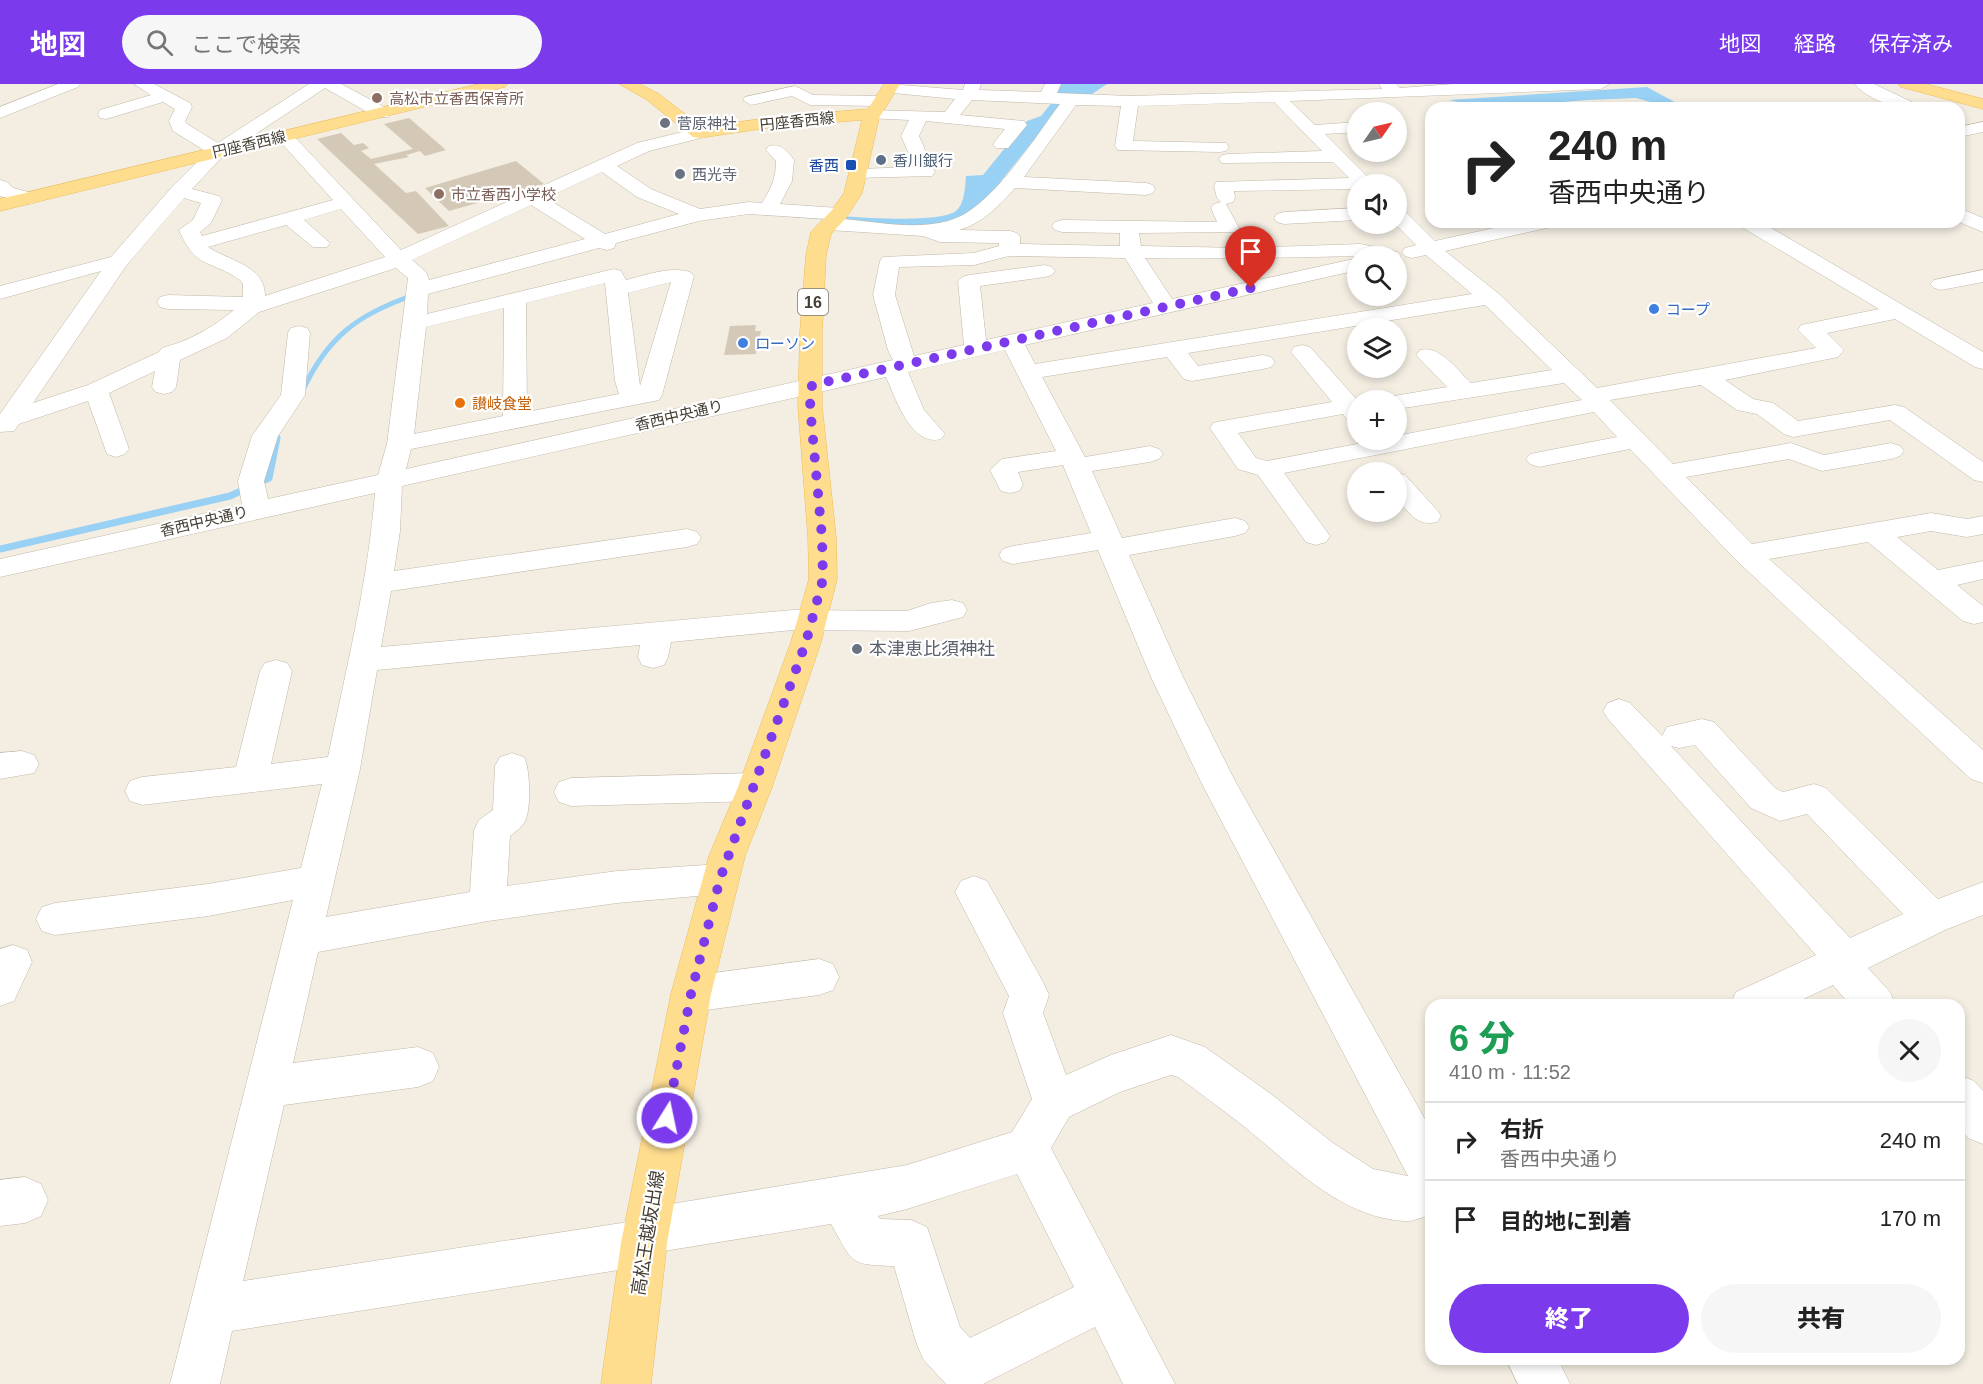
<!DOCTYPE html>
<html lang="ja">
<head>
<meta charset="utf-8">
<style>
	:root { --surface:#fff; --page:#f6f6f6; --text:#222; --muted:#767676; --line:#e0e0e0; --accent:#7c3aed }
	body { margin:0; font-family:Helvetica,"Noto Sans JP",sans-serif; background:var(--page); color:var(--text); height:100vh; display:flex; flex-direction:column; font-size:22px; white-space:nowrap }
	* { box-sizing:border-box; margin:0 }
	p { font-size:20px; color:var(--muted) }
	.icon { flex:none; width:33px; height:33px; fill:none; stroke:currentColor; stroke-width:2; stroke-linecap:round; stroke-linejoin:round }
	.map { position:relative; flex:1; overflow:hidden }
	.drawer { position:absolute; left:1425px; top:915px; width:540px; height:366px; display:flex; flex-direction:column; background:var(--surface); border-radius:18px; box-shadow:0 3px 9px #0003 }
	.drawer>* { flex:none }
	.hud { position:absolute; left:1425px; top:18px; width:540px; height:126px; border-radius:18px; box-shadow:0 3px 9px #0003; background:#fff; color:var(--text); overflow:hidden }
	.needle { width:39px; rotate:56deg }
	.buttons { position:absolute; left:1347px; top:18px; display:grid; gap:12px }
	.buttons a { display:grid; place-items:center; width:60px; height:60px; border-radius:50%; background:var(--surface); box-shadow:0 3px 9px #0003; font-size:30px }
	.pin { position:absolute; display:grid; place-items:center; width:51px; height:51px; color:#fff; margin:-62px -26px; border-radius:50% 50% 50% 0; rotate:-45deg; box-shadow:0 0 6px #0007 }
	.pin .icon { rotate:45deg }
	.me { position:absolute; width:66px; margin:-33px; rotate:10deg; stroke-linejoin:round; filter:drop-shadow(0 0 4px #0008) }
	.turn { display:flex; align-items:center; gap:21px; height:126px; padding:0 24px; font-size:27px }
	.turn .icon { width:78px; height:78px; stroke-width:2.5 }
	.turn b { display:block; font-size:42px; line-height:51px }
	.round { display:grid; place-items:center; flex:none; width:63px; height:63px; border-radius:32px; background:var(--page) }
	.summary { display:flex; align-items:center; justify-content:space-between; height:102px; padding:0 24px }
	h1 { font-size:36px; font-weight:800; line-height:45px; color:#1e9e55 }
	.cta { display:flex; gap:12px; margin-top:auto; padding:12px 24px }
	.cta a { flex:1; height:69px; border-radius:36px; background:var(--accent); color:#fff; font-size:24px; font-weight:800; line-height:69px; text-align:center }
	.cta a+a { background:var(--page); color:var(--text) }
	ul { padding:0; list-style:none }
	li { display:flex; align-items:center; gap:18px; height:78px; padding:0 24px; border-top:2px solid var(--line) }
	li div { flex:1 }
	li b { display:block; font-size:22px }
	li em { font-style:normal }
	header { display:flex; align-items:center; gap:36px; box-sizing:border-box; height:84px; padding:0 30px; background:var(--accent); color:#fff }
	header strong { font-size:28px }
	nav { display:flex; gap:33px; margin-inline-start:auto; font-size:21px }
	.search { width:420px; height:54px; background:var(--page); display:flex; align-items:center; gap:15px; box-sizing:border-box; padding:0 21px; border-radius:33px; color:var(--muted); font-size:22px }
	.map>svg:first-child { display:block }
	.water { fill:#99d1f5 }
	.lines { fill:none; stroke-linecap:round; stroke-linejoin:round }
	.stream-far1 { stroke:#99d1f5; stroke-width:5 }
	.stream { stroke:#99d1f5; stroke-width:7 }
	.building { fill:#d4c9b7 }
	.minor-casing { stroke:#c1b8a7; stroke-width:1 }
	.major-casing { stroke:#ebbd57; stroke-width:1 }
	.minor { fill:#fff; fill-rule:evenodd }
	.major { fill:#ffdd8f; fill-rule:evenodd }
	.route { stroke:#7c3aed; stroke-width:10; stroke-dasharray:0 18 }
	.education-dot { fill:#8d6e63; stroke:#fff; stroke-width:2 }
	.worship-dot { fill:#6b7280; stroke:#fff; stroke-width:2 }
	.service-dot { fill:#5c6f8a; stroke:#fff; stroke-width:2 }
	.transit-dot { fill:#1a4fb4; stroke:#fff; stroke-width:2 }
	.shop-dot { fill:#3f7fe0; stroke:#fff; stroke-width:2 }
	.food-dot { fill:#e8710a; stroke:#fff; stroke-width:2 }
	.labels { text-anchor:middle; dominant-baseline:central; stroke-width:4.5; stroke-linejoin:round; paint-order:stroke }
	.far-education-label { font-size:15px; fill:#785e54; stroke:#fff; text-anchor:start }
	.far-street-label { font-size:15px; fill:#443d32; stroke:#fff }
	.far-worship-label { font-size:15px; fill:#5b616d; stroke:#fff; text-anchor:start }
	.far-service-label { font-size:15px; fill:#4e5e75; stroke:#fff; text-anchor:start }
	.far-transit-label { font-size:15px; fill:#164399; stroke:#fff; text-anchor:end }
	.far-shop-label { font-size:15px; fill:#366cbe; stroke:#fff; text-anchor:start }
	.far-food-label { font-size:15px; fill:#c56008; stroke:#fff; text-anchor:start }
	.shield { fill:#fff; stroke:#7c7770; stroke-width:1.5 }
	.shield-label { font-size:16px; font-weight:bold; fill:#443d32 }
	.worship-label { font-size:18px; fill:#5b616d; stroke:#fff; text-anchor:start }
	.street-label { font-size:18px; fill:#443d32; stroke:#fff }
</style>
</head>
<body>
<header>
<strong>地図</strong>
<div class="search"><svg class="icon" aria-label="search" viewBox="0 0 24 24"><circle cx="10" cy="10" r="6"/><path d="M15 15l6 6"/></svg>ここで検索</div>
<nav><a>地図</a><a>経路</a><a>保存済み</a></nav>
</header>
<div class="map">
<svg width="1983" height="1300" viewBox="0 0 1983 1300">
	<rect width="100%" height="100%" fill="#f3ede2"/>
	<g class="water">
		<path d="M1061 0H1107L1086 14 1063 20 982 121 965 133 926 144 792 133 795 128C824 131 936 142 956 127 965 119 965 103 966 92L983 91 1027 37 1041 32 1057 12 1055 8Z"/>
		<path d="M1647 3 1680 21 1710 24H1672L1636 14 1586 16 1529 21 1517 20 1501 24 1475 22 1449 16Z"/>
	</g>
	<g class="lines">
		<path class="stream-far1" d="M302 308C327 253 358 230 414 211"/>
		<path class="stream" d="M0 465 230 412 269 394 277 354"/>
	</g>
	<g class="building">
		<path d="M409 34 446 66 425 72 420 67 406 71 409 73 374 80 406 109 416 107 449 142 418 150 317 55 341 49 354 61 363 59 369 64 361 67 371 75 413 65 384 40Z"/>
		<path d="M516 77 544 100 449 127 425 104Z"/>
		<path d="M756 241 755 247H761L756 270 724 271 730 242Z"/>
	</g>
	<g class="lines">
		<g class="minor-casing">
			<g id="minor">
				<path d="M58 0H80L78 3 0 34V23Z"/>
				<path d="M134 0H154L190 19 192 23 185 37 187 40 218 59 309 0H341L388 25 390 29 388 33H376L325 4 224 71 192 105 219 112 222 116 211 139 200 148 202 152 333 116 275 52 278 48H290L401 166 637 59 699 44 705 45 708 49 705 53 649 67 617 82 651 105 700 125 749 118 762 119C771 105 776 94 776 77L766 66 769 62C781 59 787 67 794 76L792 97 780 120 839 124 846 126 849 130 843 135C877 138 914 146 948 137 990 127 1035 53 1060 20L972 16 960 31 1024 37 1027 41 1008 64H996L993 60 1005 45 926 37 919 52 935 88 932 92 852 94 849 90 852 86 858 85 915 83 901 52 909 36 867 34 865 30 867 26 945 28 955 15 883 8 881 5 883 2 889 0 963 6 965 0H981L979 6 1041 8 1045 0H1061L1057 9 1130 12 1382 5 1379 0H1396L1400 4 1453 0H1609L1601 5 1290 17 1315 41 1358 38V48L1325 50 1375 100H1358V105L1234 107 1235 114 1233 118 1226 120 1239 144 1236 148 1139 149 1141 162 1242 164 1361 160 1398 168 1401 172 1398 176 1396 172C1313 172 1229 176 1145 174L1172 215 1358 174V186L1025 261 1035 280 1472 210 1426 171 1412 174 1405 172 1402 168 1405 164 1416 161 1395 140 1396 123 1403 125 1435 157 1521 138H1558L1555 142 1445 167 1498 209 1597 304 1816 264 1798 246 1801 241 1879 225 1740 142 1737 138H1761L1983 268V285L1975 283 1895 235 1827 249 1844 266 1838 273 1725 296 1753 315 1773 319 1798 337 1895 321 1904 323 1983 378V398L1974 396 1890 336 1793 353 1784 350 1757 330 1737 326 1701 301 1610 316 1673 380 1791 359 1824 371 1891 359 1900 362 1904 367 1900 372 1891 375 1822 387 1789 375 1686 393 1752 460 1931 429 1967 435 1983 432V450L1967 453 1931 447 1897 453 1938 486 1983 477V495L1957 501 1983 522V538L1974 540 1963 537 1868 458 1769 475 1983 666V699L1971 695 1736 476 1630 365 1539 383 1530 380 1526 375 1530 370 1617 353 1594 328 1284 389 1330 452 1326 458 1316 461 1306 458 1258 391 1238 385 1210 344 1213 339 1222 337 1332 318 1291 268 1294 263 1302 261 1310 263 1358 317V340L1349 338 1343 330 1238 349 1256 374 1267 377 1378 356H1396V352L1582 316 1564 299 1397 325 1396 316H1386L1388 313 1447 303 1416 271 1420 266C1440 261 1457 286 1471 299L1552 286 1485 221 1188 269 1198 282 1263 271 1271 273 1275 278 1271 283 1263 285 1192 297 1184 295 1167 273 1042 293 1085 373 1150 362 1159 365 1163 370 1159 375 1150 378 1092 387 1122 454 1235 434 1245 437 1249 443 1245 449 1235 452 1129 471 1183 593 1234 695 1431 1046V1130C1423 1133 1413 1138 1404 1137 1338 1133 1289 1078 1241 1040 1220 1024 1199 1008 1178 993L1171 991 1120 1008 1069 1033 1051 1064 1175 1300H1123L1095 1243 983 1300H946L923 1275 916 1258 894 1182C848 1181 853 1178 831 1140L664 1167 660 1175 644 1182 232 1247 220 1300H170L293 816 208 832 55 851 42 847 36 835 42 823 55 819 208 800 301 784 322 700 142 721 130 717 125 707 130 697 142 693 236 683 260 587 265 579 276 576 287 579 292 587 271 680 328 673C346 586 368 498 375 409L0 493V475L242 421 238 397 252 352 281 311 288 249 291 244 299 242 307 244 310 249 305 311 278 352 264 397 268 415 378 391 387 360 408 194 396 184 259 228 227 254 180 276 176 303 172 308 164 310 156 308 152 303 155 287 109 309 129 365 125 370 116 373 107 370 88 317 19 340 14 347 0 348V330L101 187 0 215V202L111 173 172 103 207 68 173 47 169 37 175 25 163 18 106 35 100 34 98 30 100 26 151 11ZM1274 18 1322 67 1228 70 1222 71 1219 75 1222 79 1333 78 1349 94 1216 98 1214 102 1217 114 1221 118 1214 120 1211 124 1217 138 1062 136 1055 138 1052 142 1055 146 1062 148 1120 149V162L1020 160V153L1017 149 1010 147 959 146C983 139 999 122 1015 104L1146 111 1153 109 1155 105 1153 101 1146 99 1024 93 1076 21 1121 22 1115 62 1118 66 1220 68 1226 67 1229 63 1226 59 1133 57 1138 22ZM602 88 637 113 679 130 605 150 546 114ZM184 114 201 119 193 136 179 146C196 186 210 175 240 196L243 200V213L168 211 160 213 157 218 160 223 168 225 234 226C212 244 189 257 162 264L159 268 88 301 33 319 126 182ZM531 121 585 155 429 196 426 188 412 176ZM341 125 385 173 265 212C265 181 229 177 208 163L286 141 313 163H327L330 159 304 136ZM749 130 826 135 819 140 822 144 829 146 923 152 940 158 999 159V162L974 169 883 173 880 177 873 211 888 266 893 276 406 385 411 365 659 316 662 311 694 192 690 188C669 182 647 191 626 196L621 187 614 185 427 230 428 210 599 164 607 166 614 164 616 159 699 137ZM1009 172 1125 174 1153 219 986 256 980 202 1045 193 1052 191 1055 187 1052 183 1045 181 969 191 962 193 958 197 964 261 914 272 895 211 899 183 974 181ZM671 198 640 302 628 209ZM605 199 615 297 619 310 527 328 526 219ZM504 224 503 332 414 350 426 243ZM1005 266 1056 367 1002 375 990 386 1001 407 1010 409 1019 407 1023 401 1018 388 1063 381 1091 449 1013 462 1003 465 999 471 1003 477 1013 480 1098 466 1151 593 1202 700 1408 1092 1373 1085 1333 1059 1271 1010 1205 963 1171 951 1111 971 1066 991 1043 929 1049 911 1043 898 987 797 974 792 961 797 955 808 1009 912 1003 929 1032 1015 1012 1048 907 1081 647 1124 631 1131 628 1138 243 1197 284 1021 418 1003 433 997 439 983 433 969 418 963 293 979 318 868 488 837 617 819 720 810 733 806 738 795 733 784 720 780 617 787 507 802 510 752C516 747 523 743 526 735 531 722 530 684 524 673L512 669 500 673 495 682 493 726 479 736 474 746 470 808 326 833 360 685 377 586 640 561 638 573 642 581 653 584 664 581 668 573 671 558 793 546 909 547 963 533 967 526 963 519 952 516 931 519 907 527 793 526 381 563 391 507 687 463 697 460 701 454 697 448 687 445 394 487 400 447 402 402 886 293C896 315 911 363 941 355L945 350 924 326 908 288ZM1017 1090 1074 1203 970 1254 960 1243 927 1143 911 1136 880 1135 878 1132 907 1125Z"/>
				<path d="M1855 0H1874L1916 20 1918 24C1897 24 1870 18 1855 0Z"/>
				<path d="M795 2 813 11 879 12 887 17 879 22 810 21 792 12 751 21 743 16 745 13Z"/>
				<path d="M1983 38V48L1959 53V43Z"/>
				<path d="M0 96 7 98 13 104 36 110 38 114 36 118 29 120 0 112Z"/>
				<path d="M1358 124V136L1284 140 1277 138 1274 134 1277 130 1284 128Z"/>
				<path d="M1959 124 1983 134V148L1959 138Z"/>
				<path d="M1983 186V198L1941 206 1934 204 1930 200 1934 196Z"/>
				<path d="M1396 389 1405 391 1437 426 1441 432 1437 438C1416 443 1409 428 1396 414Z"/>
				<path d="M1619 615 1630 619 1664 654 1662 652 1667 643 1702 635 1714 638 1775 704 1783 708 1814 700 1826 704 1938 815 1983 798V831L1945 846 1868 884 1890 908 1896 921H1850L1833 901 1791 921H1730L1736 908 1816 871 1608 635 1603 627 1608 619ZM1695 661 1751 724 1780 737 1807 730 1903 830 1850 854 1671 662 1679 664Z"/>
				<path d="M22 667 34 671 39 680 34 689 0 695V669Z"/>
				<path d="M755 689 767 693 772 703 767 713 755 717 571 722 559 718 554 708 559 698 571 694Z"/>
				<path d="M13 861 27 866 32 878 14 917 0 922V865Z"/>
				<path d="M819 875 833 880 839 893 833 906 819 911 691 928 677 923 671 910 677 897 691 892Z"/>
				<path d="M1959 991 1974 997 1983 1007V1060L1968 1054 1959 1044Z"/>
				<path d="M25 1093 41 1100 48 1116 41 1132 25 1139 0 1142V1096Z"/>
				<path d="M1506 1275H1558L1570 1300H1518Z"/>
			</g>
		</g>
		<g class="major-casing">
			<g id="major">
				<path d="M479 0H507L505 3 0 127V115Z"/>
				<path d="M620 0H640L659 10 702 43 774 33 868 25 884 0H900L879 34 862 109 846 134 831 150 826 171 822 248V322L836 453 837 495 821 558 772 703 745 772 711 910 667 1159 651 1300H601L621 1159 671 910 709 772 738 703 791 558 809 495 808 453 798 322 800 248 806 171 811 148 832 126 844 109 862 36 774 43 699 54 693 53 647 16Z"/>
				<path d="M1899 0H1926L1983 15V25L1901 3Z"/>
			</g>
		</g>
		<use href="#minor" class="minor"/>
		<use href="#major" class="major"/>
	</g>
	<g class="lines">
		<path class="route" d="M667 1034 691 910 720 795 806 558 823 495 822 453 810 322 812 301 1251 204"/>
	</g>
	<g class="education-dot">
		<circle cx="377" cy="14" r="6"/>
		<circle cx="439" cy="110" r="6"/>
	</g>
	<g class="worship-dot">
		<circle cx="665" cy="39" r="6"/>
		<circle cx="680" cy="90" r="6"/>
		<circle cx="857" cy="565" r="6"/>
	</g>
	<circle class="service-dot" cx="881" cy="76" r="6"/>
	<rect class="transit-dot" x="845" y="75" width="12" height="12" rx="3"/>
	<g class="shop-dot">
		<circle cx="1654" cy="225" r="6"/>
		<circle cx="743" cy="259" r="6"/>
	</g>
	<circle class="food-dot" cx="460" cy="319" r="6"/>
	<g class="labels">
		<g class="far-education-label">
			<text x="389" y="14">高松市立香西保育所</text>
			<text x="451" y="110">市立香西小学校</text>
		</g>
		<g class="far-street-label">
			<text transform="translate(797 37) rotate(-6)">円座香西線</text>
			<text transform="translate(249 60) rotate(-13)">円座香西線</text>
			<text transform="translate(679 331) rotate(-13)">香西中央通り</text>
			<text transform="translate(204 437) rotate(-13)">香西中央通り</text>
		</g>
		<g class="far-worship-label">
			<text x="677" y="39">菅原神社</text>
			<text x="692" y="90">西光寺</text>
		</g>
		<g class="far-service-label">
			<text x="893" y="76">香川銀行</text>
		</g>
		<g class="far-transit-label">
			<text x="839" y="81">香西</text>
		</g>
		<g class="far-shop-label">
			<text x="1666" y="225">コープ</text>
			<text x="755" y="259">ローソン</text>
		</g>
		<g class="far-food-label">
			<text x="472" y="319">讃岐食堂</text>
		</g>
		<rect class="shield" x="798" y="205" width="30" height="26" rx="4.5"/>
		<g class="shield-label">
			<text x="813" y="218">16</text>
		</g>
		<g class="worship-label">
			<text x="869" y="565">本津恵比須神社</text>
		</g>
		<g class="street-label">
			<text transform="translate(648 1149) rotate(-81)">高松王越坂出線</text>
		</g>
	</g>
</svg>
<div class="buttons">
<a><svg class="needle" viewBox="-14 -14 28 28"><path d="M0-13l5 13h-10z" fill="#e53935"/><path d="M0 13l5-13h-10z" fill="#767676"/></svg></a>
<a><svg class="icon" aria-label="sound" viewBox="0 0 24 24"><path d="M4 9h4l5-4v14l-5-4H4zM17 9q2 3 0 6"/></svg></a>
<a><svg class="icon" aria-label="search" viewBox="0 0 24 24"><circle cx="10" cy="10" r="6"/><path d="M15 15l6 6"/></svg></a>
<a><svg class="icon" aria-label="layers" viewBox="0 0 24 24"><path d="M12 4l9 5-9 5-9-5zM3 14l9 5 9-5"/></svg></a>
<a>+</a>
<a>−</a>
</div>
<div class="pin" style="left:1251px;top:204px;background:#d93025"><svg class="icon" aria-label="arrive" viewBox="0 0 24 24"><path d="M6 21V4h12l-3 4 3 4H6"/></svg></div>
<svg class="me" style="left:667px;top:1034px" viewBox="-20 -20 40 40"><circle r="17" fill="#7c3aed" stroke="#fff" stroke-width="3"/><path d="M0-11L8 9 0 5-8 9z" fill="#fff"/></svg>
<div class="hud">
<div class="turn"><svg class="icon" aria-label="right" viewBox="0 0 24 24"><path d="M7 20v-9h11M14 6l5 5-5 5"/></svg><div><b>240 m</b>香西中央通り</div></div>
</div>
<section class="drawer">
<div class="summary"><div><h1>6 分</h1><p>410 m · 11:52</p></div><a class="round"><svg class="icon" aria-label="close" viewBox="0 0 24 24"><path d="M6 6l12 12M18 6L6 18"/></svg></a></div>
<ul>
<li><svg class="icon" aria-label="right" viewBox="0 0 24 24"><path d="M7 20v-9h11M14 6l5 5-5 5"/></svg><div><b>右折</b><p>香西中央通り</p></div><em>240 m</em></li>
<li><svg class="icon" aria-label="arrive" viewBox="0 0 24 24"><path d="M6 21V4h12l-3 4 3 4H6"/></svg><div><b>目的地に到着</b></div><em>170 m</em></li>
</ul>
<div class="cta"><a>終了</a><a>共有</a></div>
</section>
</div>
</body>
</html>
